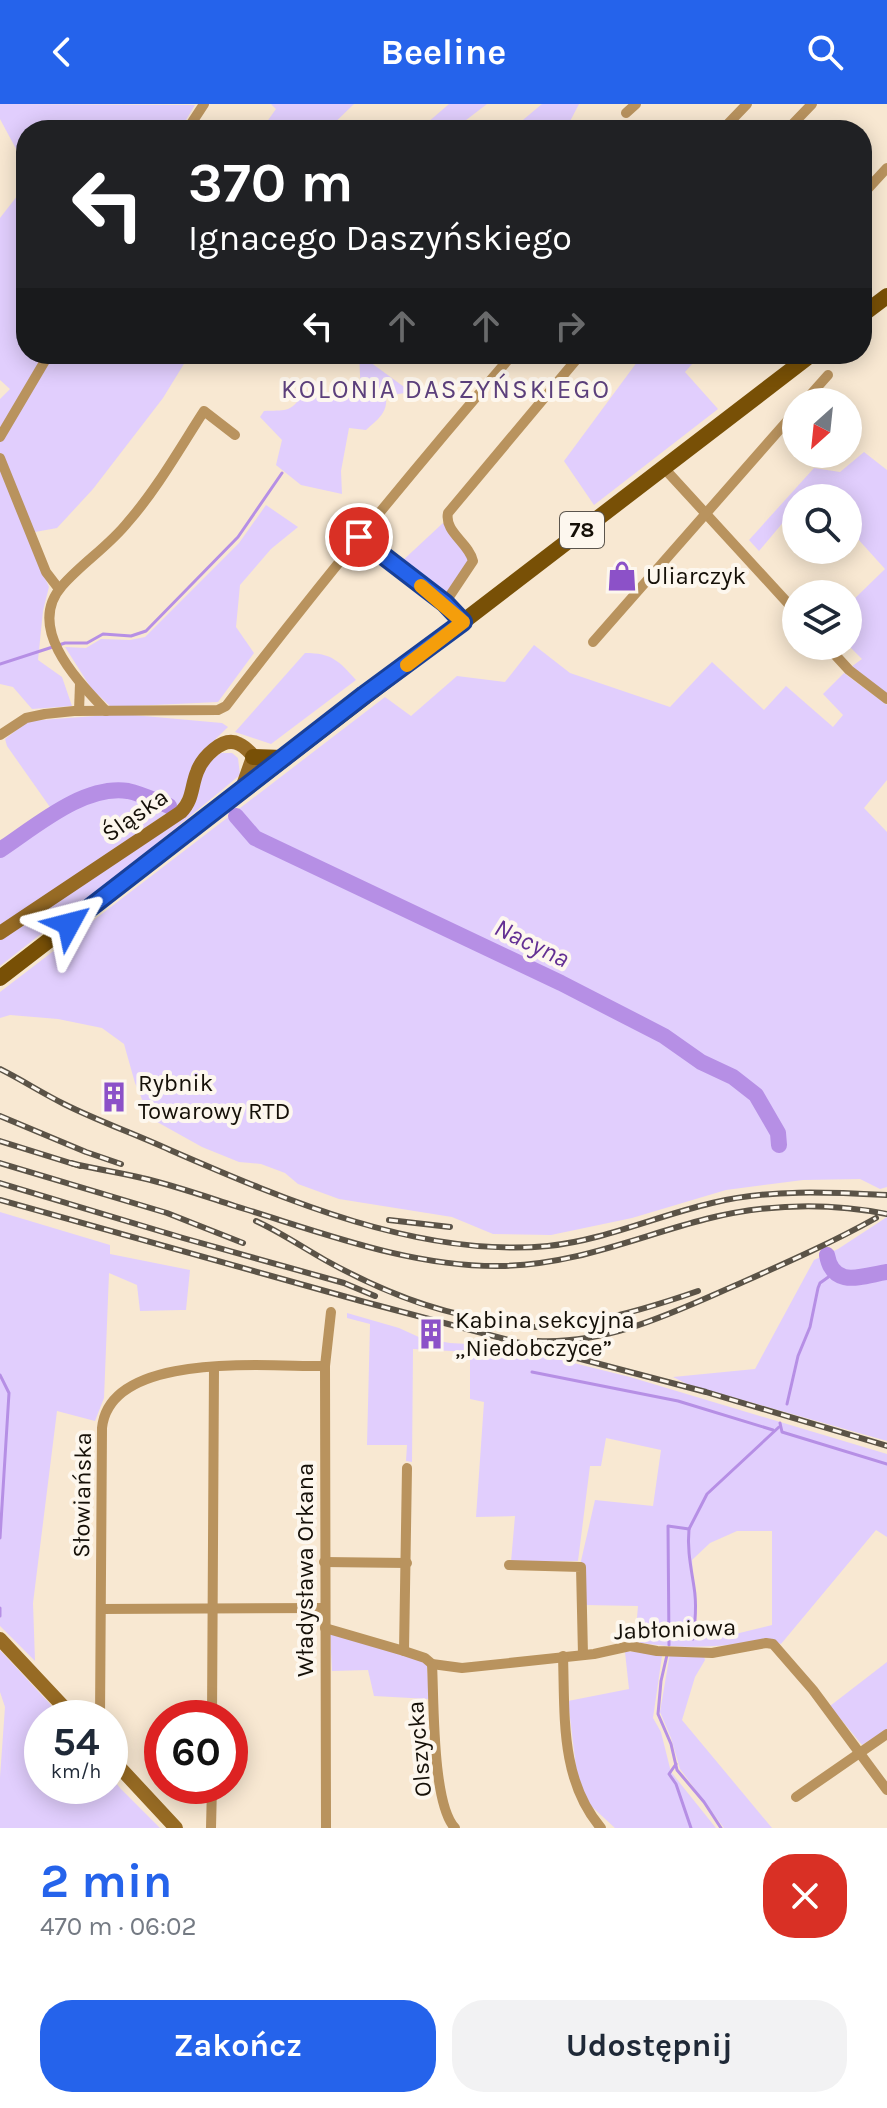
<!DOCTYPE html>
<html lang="pl">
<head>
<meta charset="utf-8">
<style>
	:root { --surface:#fff; --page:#f2f2f3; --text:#1f2937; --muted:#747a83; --accent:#2563eb }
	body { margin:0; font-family:Karla,sans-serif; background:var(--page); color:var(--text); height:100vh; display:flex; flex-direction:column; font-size:30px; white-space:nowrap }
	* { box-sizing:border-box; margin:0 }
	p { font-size:26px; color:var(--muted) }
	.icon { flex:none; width:44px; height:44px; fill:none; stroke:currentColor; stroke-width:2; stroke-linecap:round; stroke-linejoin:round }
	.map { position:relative; height:1724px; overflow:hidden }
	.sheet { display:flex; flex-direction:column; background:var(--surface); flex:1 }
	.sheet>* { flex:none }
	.guide { position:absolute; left:16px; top:16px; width:856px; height:244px; border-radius:32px; box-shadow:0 4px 20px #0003; background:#202124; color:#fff; overflow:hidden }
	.needle { width:52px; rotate:207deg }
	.fabs { position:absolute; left:782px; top:284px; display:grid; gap:16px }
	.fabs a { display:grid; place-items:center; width:80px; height:80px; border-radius:50%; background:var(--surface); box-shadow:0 4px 20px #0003; font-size:40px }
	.speed { position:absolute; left:24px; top:1596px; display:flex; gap:16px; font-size:40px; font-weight:700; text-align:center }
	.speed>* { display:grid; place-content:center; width:104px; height:104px; border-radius:50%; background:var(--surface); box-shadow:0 4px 20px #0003; line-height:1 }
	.speed small { font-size:20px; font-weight:400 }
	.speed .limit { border:12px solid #d22; background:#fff; color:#111 }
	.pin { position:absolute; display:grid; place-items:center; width:68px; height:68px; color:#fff; margin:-34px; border:4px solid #fff; border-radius:50%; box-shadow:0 2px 8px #0007 }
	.me { position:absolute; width:88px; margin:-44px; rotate:52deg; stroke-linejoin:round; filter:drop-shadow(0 0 6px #0008) }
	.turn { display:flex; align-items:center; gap:28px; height:168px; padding:0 40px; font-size:36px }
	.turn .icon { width:104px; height:104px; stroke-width:2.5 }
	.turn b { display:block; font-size:56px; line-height:68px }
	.lanes { display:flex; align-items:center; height:76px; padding:0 40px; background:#0003; justify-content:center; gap:40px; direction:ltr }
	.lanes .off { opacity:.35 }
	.round { display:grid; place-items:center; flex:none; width:84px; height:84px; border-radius:32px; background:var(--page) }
	.head { display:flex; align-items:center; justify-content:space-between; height:136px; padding:0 40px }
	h1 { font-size:48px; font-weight:700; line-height:60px; color:var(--accent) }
	.button { display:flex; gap:16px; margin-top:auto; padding:16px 40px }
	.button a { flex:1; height:92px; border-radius:32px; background:var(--accent); color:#fff; font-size:32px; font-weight:700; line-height:92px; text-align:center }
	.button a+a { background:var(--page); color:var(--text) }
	header { display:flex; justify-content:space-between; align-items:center; height:104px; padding:0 40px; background:var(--accent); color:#fff; font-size:36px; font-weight:700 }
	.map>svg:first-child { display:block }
	.green { fill:#e1cefd; fill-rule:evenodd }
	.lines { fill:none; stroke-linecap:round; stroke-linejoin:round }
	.stream { stroke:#b68fe5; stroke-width:3 }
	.river { stroke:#b68fe5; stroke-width:16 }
	.street { stroke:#b9935e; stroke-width:10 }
	.secondary { stroke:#976b24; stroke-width:14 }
	.primary { stroke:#785006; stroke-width:16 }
	.rail-casing { stroke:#5b5347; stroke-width:6 }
	.rail { stroke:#fdf7ee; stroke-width:3; stroke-dasharray:9; stroke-linecap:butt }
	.route-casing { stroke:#184099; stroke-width:20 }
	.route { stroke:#2563eb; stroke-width:14 }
	.slow { stroke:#f59e0b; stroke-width:14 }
	.labels { text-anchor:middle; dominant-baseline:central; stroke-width:8; stroke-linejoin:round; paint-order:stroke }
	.shield { fill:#fdf7ee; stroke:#5b554d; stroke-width:2 }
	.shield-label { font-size:22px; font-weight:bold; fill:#151008 }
	.poi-label { font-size:24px; fill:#151008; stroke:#fdf7ee; text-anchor:start }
	.street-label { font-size:24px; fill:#151008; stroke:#fdf7ee }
	.neighbourhood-label { font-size:26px; letter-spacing:2px; fill:#5c407c; stroke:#fdf7ee }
	.water-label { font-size:26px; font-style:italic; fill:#632f93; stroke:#fdf7ee }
</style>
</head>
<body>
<header><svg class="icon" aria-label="back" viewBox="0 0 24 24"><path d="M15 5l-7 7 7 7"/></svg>Beeline<svg class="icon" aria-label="search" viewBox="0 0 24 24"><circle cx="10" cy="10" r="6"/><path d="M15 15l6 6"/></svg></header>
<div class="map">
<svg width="887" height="1724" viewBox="0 0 887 1724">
	<rect width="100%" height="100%" fill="#f8e8d2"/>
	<g class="green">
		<path d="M0 0 195 1 180 26H26V250H190L163 294 93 385 57 424 35 428 28 435 49 483 43 507 38 556 62 573 72 602 32 605 13 583 0 580V295L10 285 0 276V114L25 82 22 56 0 15Z"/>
		<path d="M271 0H354L327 26H261L276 5Z"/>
		<path d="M449 0H487L453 26H419Z"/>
		<path d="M542 0H579L567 23 568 26H511Z"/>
		<path d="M359 250 411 288 386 292C388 309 378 315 366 326L349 324 341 367 342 390 301 381 276 361 282 336 260 313 264 307C284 306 291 309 302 291L321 285 333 294 361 291Z"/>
		<path d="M643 250H701L685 268 718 305 594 401 564 357Z"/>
		<path d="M864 348 887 366V590L851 563 862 555 848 541V501L885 465 848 424V394H821L812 385 804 394H796V403L759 447 749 436 814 364 840 368Z"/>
		<path d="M266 401 298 423 271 445 240 481 236 523 254 549 218 598 111 603 91 584 65 543 86 544 101 535 130 536 145 533 239 439Z"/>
		<path d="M443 419 469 452 470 459 445 495 400 459Z"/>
		<path d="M534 541 570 569 670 603 712 558 764 606 786 582 833 623 843 611 823 590 844 569 887 601V676L864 704 887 728V1083L880 1085 860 1075 803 1076 726 1086 632 1114 551 1131 493 1130 452 1113 339 1095 298 1080 285 1069 261 1060 239 1058 202 1043 150 1014 135 979 124 940 102 924 58 915 10 911 0 914V888L385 593 411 612 457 572 505 578Z"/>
		<path d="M305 549C332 549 339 557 356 576L271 640 235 628Z"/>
		<path d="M122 610 222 619 228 623 198 652 190 667 188 684 178 701C126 684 102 669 52 706L7 642 5 635 28 617Z"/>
		<path d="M221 649H232L238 654 240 671 155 741 0 862V834L192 706C205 681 193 669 221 649Z"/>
		<path d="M86 690H130L170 707 0 822V742L70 697Z"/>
		<path d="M0 1108 110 1141V1150L190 1166 186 1206H181L140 1207 137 1181 109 1169 104 1294 95 1317 57 1307 33 1499 35 1557 0 1522Z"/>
		<path d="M887 1113V1337L687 1280 673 1273 755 1265 814 1156 838 1145Z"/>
		<path d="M347 1209 399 1224 421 1234 450 1239 505 1242 630 1273 887 1350V1433L876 1426 781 1540 772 1536C721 1543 686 1546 635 1538L638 1502 586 1501 581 1457 595 1396 653 1402 661 1346 606 1334 601 1362H590L578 1457 511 1458 515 1412 476 1413 484 1298 470 1295V1248L413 1245 412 1358 406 1357 407 1341H367L370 1220 347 1214ZM737 1427H772V1521L711 1536 697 1528 692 1456 710 1439Z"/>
		<path d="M330 1529 427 1559 429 1595 374 1592 368 1566 332 1567Z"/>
		<path d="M0 1546 63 1614H42V1682H110V1671L120 1684 160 1724H0V1673L5 1603 0 1588Z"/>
		<path d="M637 1547 662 1552 653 1614 661 1628 671 1668 716 1724H615L589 1700 578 1680 568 1597 629 1585 625 1548Z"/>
		<path d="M670 1549 704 1552 705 1556 695 1573 682 1616 772 1724H724L680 1665 671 1634 660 1608Z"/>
		<path d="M887 1558V1625L862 1641 830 1602Z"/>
	</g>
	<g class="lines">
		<g class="stream">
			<path d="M0 560 65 539H87L103 530 131 532 146 527 238 433 282 369"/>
			<path d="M532 1268 678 1297 773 1326"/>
			<path d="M0 1271 9 1289 0 1434"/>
			<path d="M787 1300 798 1252 810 1223 818 1184 820 1179 834 1169"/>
			<path d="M780 1319 782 1328 887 1360"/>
			<path d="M689 1425C687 1446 691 1463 694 1483 697 1501 695 1518 693 1535"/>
			<path d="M0 1504V1512"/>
			<path d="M669 1541 668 1422 689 1425 707 1390 779 1323"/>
			<path d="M667 1551 661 1577 658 1610 671 1640 677 1666 704 1698 721 1724"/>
			<path d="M676 1660 669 1670 676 1680 691 1724"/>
		</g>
		<g class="river">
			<path d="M236 712 255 734 561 879 664 932 701 958 733 973 756 991 778 1029 779 1041"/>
			<path d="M0 746C35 723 84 680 128 687 142 690 156 697 169 702"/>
			<path d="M827 1151C833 1185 862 1172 887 1168"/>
		</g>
		<g class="street">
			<path d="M626 9 636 0"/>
			<path d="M187 26 204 0"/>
			<path d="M722 26 747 0"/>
			<path d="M787 26 812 0"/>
			<path d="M862 91 887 64"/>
			<path d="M804 298 828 271"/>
			<path d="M0 333 49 250"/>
			<path d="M0 354 46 468 59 485"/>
			<path d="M663 363 796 508"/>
			<path d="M359 433 445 499 463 518"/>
			<path d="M445 499 473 457C469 439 444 428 448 409L581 250"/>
			<path d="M593 538 796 307"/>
			<path d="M827 542 849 566 887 595"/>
			<path d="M79 607 80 580"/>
			<path d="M106 607C78 577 25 524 62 482 82 459 109 442 128 418 157 385 180 344 204 307L235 331"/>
			<path d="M0 631 26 614 45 610 74 607 218 606 226 602C318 482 414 365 513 250"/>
			<path d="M324 1458 407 1459"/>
			<path d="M509 1461 581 1463 583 1551"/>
			<path d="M101 1505 325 1504"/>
			<path d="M325 1524 404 1547 425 1554 432 1560 462 1564 594 1550 630 1542 657 1547 712 1549 766 1539 773 1540 813 1586 887 1686"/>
			<path d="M404 1547 407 1364"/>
			<path d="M563 1552C565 1612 560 1676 601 1724"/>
			<path d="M432 1560C434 1596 432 1700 455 1724"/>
			<path d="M100 1614 102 1324C110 1246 269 1263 325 1262"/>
			<path d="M212 1614 214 1263"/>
			<path d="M796 1693 887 1630"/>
			<path d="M211 1724 212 1682"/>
			<path d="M326 1724 325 1262 331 1208"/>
		</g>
		<g class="secondary">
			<path d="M241 687 253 653"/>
			<path d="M0 829 181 708C193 696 191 683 197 668 202 654 223 631 239 640 250 645 258 659 265 667"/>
			<path d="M0 1535 74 1614"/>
			<path d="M110 1653 176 1724"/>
		</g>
		<g class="primary">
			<path d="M862 211 887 192"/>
			<path d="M253 653 283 654"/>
			<path d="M0 874C270 665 541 458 812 250"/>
		</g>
		<g class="rail-casing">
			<g id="rail">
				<path d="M0 965C22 976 42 989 64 1000 98 1017 135 1030 170 1046 285 1096 420 1154 548 1142 605 1136 656 1112 712 1099 770 1085 828 1088 887 1091"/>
				<path d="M0 1012 86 1048 121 1060"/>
				<path d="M0 1037 80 1062"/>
				<path d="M0 1059 167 1109 243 1139"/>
				<path d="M71 1059C94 1065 118 1068 142 1074 173 1081 204 1092 235 1102 321 1128 409 1163 500 1162 575 1161 636 1133 706 1115 766 1100 827 1098 887 1110"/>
				<path d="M0 1079 183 1134 344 1179 375 1192"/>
				<path d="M0 1096 361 1197 706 1288 887 1342"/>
				<path d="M389 1116 450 1123"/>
				<path d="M256 1117C280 1128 302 1143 325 1156 379 1186 436 1210 498 1217"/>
				<path d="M487 1221C560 1230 629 1211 698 1187"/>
				<path d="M538 1237C612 1240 676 1207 743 1178 788 1158 833 1138 876 1114"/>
			</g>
		</g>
		<use href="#rail" class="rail"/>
	</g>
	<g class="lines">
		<g class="route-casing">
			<path id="route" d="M69 820 364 591 463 518 445 499 359 433"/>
		</g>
		<use href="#route" class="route"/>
		<path class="slow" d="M407 561 463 518 421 482"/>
	</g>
	<defs>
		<g id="shop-bare" transform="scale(2.4)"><path d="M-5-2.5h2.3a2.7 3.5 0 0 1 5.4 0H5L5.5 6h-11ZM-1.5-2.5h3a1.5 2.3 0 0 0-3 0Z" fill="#8c51c8" stroke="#fdf7ee" stroke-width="2.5" paint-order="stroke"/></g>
		<g id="building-bare" transform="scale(2.4)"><path d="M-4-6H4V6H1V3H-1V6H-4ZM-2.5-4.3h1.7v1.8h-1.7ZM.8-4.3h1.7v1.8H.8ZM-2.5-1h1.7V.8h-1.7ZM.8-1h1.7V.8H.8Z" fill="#8c51c8" stroke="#fdf7ee" stroke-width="2.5" paint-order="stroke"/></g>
	</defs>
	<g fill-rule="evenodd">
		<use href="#shop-bare" x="622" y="472"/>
		<use href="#building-bare" x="114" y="993"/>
		<use href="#building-bare" x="431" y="1230"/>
	</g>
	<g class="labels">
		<rect class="shield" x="560" y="408" width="44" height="36" rx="6"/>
		<g class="shield-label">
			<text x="582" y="426">78</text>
		</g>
		<g class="poi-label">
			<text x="646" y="472">Uliarczyk</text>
			<text x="138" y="979">Rybnik<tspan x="138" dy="28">Towarowy RTD</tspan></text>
			<text x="455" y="1216">Kabina sekcyjna<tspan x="455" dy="28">„Niedobczyce”</tspan></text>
		</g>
		<g class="street-label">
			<text transform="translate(135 711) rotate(-35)">Śląska</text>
			<text transform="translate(82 1391) rotate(-89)">Słowiańska</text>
			<text transform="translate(305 1466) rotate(-90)">Władysława Orkana</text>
			<text transform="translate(675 1525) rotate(-2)">Jabłoniowa</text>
			<text transform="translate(419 1645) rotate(-95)">Olszycka</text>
		</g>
		<g class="neighbourhood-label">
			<text x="446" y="285">KOLONIA DASZYŃSKIEGO</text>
		</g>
		<g class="water-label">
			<text transform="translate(532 839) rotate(26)">Nacyna</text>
		</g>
	</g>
</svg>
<div class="fabs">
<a><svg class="needle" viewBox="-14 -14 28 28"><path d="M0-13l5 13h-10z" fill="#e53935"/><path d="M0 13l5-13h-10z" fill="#747a83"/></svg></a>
<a><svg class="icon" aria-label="search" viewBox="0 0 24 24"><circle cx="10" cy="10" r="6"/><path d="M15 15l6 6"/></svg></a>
<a><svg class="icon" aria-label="layers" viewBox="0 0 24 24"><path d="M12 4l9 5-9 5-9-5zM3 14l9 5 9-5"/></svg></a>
</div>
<div class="speed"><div>54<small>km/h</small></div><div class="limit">60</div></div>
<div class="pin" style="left:359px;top:433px;background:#d93025"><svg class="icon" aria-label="arrive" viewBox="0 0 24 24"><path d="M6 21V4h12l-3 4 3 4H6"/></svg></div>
<svg class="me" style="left:69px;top:820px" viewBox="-20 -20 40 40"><path d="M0-17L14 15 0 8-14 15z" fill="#2563eb" stroke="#fff" stroke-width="4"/></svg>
<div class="guide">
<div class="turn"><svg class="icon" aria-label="left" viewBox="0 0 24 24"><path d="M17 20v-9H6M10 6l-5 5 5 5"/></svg><div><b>370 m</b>Ignacego Daszyńskiego</div></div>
<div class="lanes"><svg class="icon" aria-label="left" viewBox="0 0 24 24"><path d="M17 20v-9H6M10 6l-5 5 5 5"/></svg><svg class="icon off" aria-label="ahead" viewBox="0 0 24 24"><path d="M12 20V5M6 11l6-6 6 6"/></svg><svg class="icon off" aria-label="ahead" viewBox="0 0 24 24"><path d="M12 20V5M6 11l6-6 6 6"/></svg><svg class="icon off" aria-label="right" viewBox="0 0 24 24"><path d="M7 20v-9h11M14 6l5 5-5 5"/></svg></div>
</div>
</div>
<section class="sheet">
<div class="head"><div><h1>2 min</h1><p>470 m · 06:02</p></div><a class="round" style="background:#d93025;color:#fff"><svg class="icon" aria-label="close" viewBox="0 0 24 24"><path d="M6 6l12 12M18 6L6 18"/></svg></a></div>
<div class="button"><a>Zakończ</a><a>Udostępnij</a></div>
</section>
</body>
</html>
